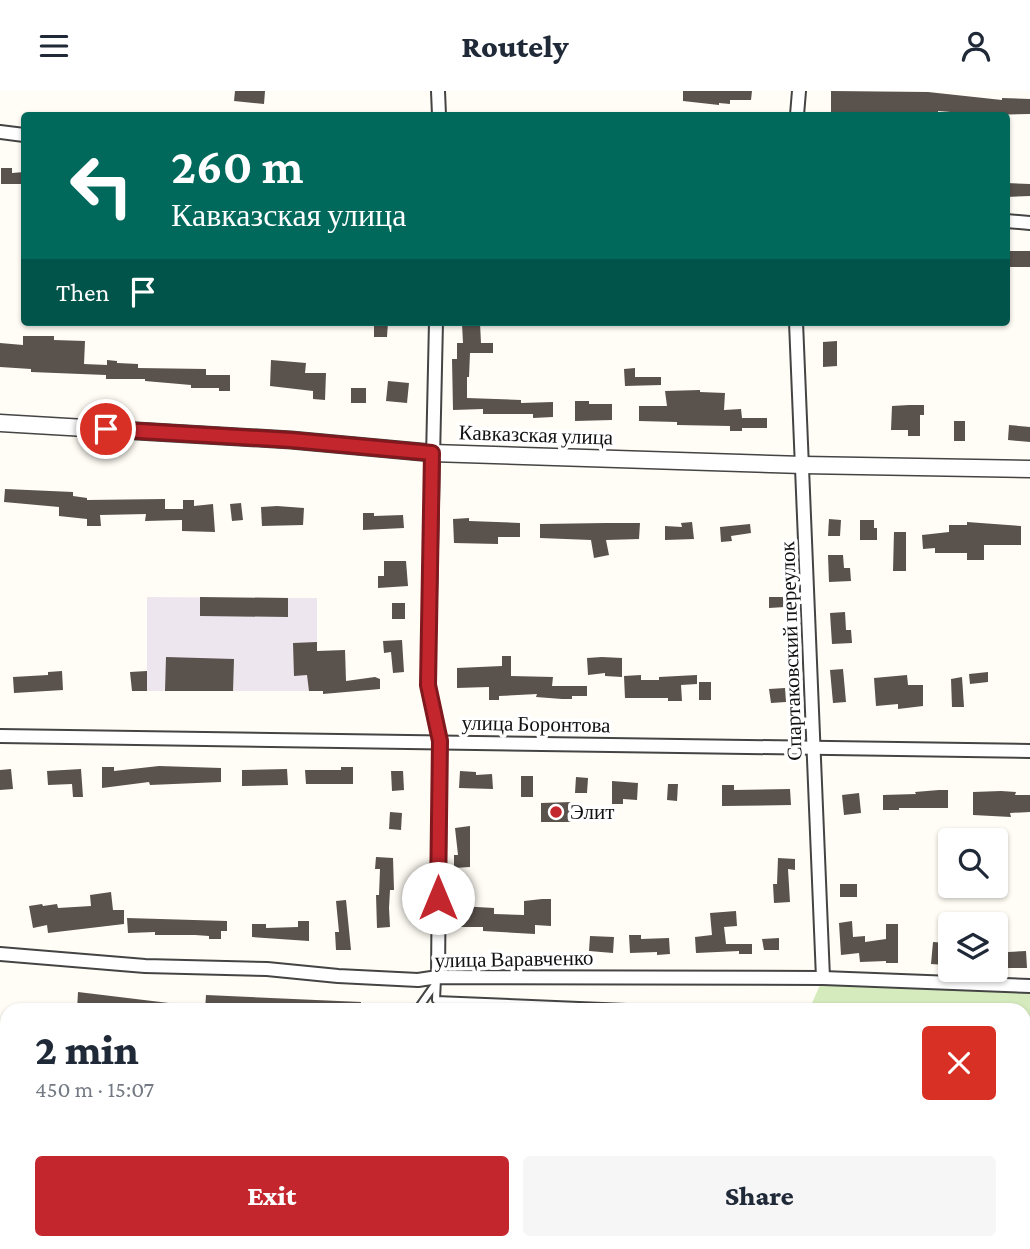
<!DOCTYPE html>
<html lang="en">
<head>
<meta charset="utf-8">
<style>
	:root { --surface:#fff; --page:#f6f6f7; --text:#1f2937; --muted:#747a83; --accent:#c4262e }
	body { margin:0; font-family:"Crimson Pro",serif; background:var(--page); color:var(--text); height:100vh; display:flex; flex-direction:column; font-size:26px; white-space:nowrap }
	* { box-sizing:border-box; margin:0 }
	p { font-size:23px; color:var(--muted) }
	.icon { flex:none; width:38px; height:38px; fill:none; stroke:currentColor; stroke-width:2; stroke-linecap:round; stroke-linejoin:round }
	.map { position:relative; flex:1; overflow:hidden }
	.drawer { position:absolute; left:0px; top:912px; width:1031px; height:247px; display:flex; flex-direction:column; background:var(--surface); border-radius:21px 21px 0 0; box-shadow:0 2px 5px #0004 }
	.drawer>* { flex:none }
	.guide { position:absolute; left:21px; top:21px; width:989px; height:214px; border-radius:7px; box-shadow:0 2px 5px #0004; background:#00695c; color:#fff; overflow:hidden }
	.controls { position:absolute; left:938px; top:737px; display:grid; gap:14px }
	.controls a { display:grid; place-items:center; width:70px; height:70px; border-radius:7px; background:var(--surface); box-shadow:0 2px 5px #0004; font-size:35px }
	.pin { position:absolute; display:grid; place-items:center; width:60px; height:60px; color:#fff; margin:-30px; border:4px solid #fff; border-radius:50%; box-shadow:0 2px 7px #0007 }
	.me { position:absolute; width:77px; margin:-38px; rotate:0deg; stroke-linejoin:round; filter:drop-shadow(0 0 5px #0008) }
	.turn { display:flex; align-items:center; gap:24px; height:147px; padding:0 35px; font-size:32px }
	.turn .icon { width:91px; height:91px; stroke-width:2.5 }
	.turn b { display:block; font-size:49px; line-height:60px }
	.then { display:flex; align-items:center; height:66px; padding:0 35px; background:#0003; gap:14px; font-size:26px }
	.round { display:grid; place-items:center; flex:none; width:74px; height:74px; border-radius:7px; background:var(--page) }
	.overview { display:flex; align-items:center; justify-content:space-between; height:119px; padding:0 35px }
	h1 { font-size:42px; font-weight:800; line-height:52px }
	.button { display:flex; gap:14px; margin-top:auto; padding:14px 35px }
	.button a { flex:1; height:80px; border-radius:7px; background:var(--accent); color:#fff; font-size:28px; font-weight:800; line-height:80px; text-align:center }
	.button a+a { background:var(--page); color:var(--text) }
	header { display:flex; justify-content:space-between; align-items:center; height:91px; padding:0 35px; background:var(--surface); font-size:32px; font-weight:800 }
	.map>svg:first-child { display:block }
	.industrial { fill:#eee6ef }
	.green { fill:#d5ebbd }
	.building { fill:#5a524d }
	.lines { fill:none; stroke-linecap:round; stroke-linejoin:round }
	.service-casing { stroke:#444; stroke-width:10 }
	.minor-casing { stroke:#444; stroke-width:16 }
	.tertiary-casing { stroke:#444; stroke-width:19 }
	.path { stroke:#333; stroke-width:2; stroke-dasharray:7 3.5; stroke-linecap:butt }
	.service { stroke:#fff; stroke-width:6 }
	.minor { stroke:#fff; stroke-width:12 }
	.tertiary { stroke:#fff; stroke-width:16 }
	.rail { stroke:#c4262e; stroke-width:3.5 }
	.route-casing { stroke:#7f191e; stroke-width:18 }
	.route { stroke:#c4262e; stroke-width:12 }
	.poi-dot { fill:#c4262e; stroke:#fff; stroke-width:2.5 }
	.labels { text-anchor:middle; dominant-baseline:central; stroke-width:7; stroke-linejoin:round; paint-order:stroke }
	.street-label { font-size:21px; fill:#111; stroke:#fff }
	.poi-label { font-size:21px; fill:#111; stroke:#fff; text-anchor:start }
</style>
</head>
<body>
<header><svg class="icon" aria-label="menu" viewBox="0 0 24 24"><path d="M4 6h16M4 12h16M4 18h16"/></svg>Routely<svg class="icon" aria-label="person" viewBox="0 0 24 24"><circle cx="12" cy="8" r="4"/><path d="M4 21q1-7 8-7t8 7"/></svg></header>
<div class="map">
<svg width="1030" height="1158" viewBox="0 0 1030 1158">
	<rect width="100%" height="100%" fill="#fffdf5"/>
	<path class="industrial" d="M147 506 317 507V600H147Z"/>
	<path class="green" d="M823 887 1030 895V1009H1024V919H809Z"/>
	<g class="building">
		<path d="M235 0H265L264 13 234 10Z"/>
		<path d="M683 0H752L751 9H730V13L719 12V14L683 10Z"/>
		<path d="M831 0 928 1 1002 9V7L1030 8V23L989 24 938 20V24H831Z"/>
		<path d="M1 77H12V82L24 81V93H1Z"/>
		<path d="M1006 92 1030 93V105L1006 106Z"/>
		<rect x="1006" y="160" width="24" height="16"/>
		<path d="M374 231H388L387 246H374Z"/>
		<path d="M480 232 481 252H493V262H470L469 286H467V307L521 309V312L553 311V326L533 327V323H483V318L453 319 452 268H457V252H463L462 233Z"/>
		<path d="M23 245H54V249L85 250 84 273 107 274V269L117 270V272L138 273V277L206 278V284H230V300H219V297H191V294L145 290V288H106V284L31 281V278L0 276V252L23 254Z"/>
		<path d="M837 250V275L823 276V251Z"/>
		<path d="M271 269 306 272 305 282H326L325 309 313 308V300L270 295Z"/>
		<path d="M635 277V286H661V294L625 295 624 278Z"/>
		<path d="M388 290 409 292 407 312 386 310Z"/>
		<rect x="351" y="297" width="15" height="15"/>
		<path d="M700 299V301L725 302 724 319 741 318 742 327H767V337H742V340H730V335L677 334V331L639 330V315H667L665 300Z"/>
		<path d="M575 310H589V313H612V329L575 330Z"/>
		<path d="M909 314H924V324H920V345H908V339H891L892 315Z"/>
		<rect x="954" y="330" width="11" height="20"/>
		<path d="M1009 334 1030 336V351L1008 349Z"/>
		<path d="M5 398 73 401V405L87 407V409L165 408V418H183V409H194V415L213 413 215 441 182 440V429L145 430 146 423 100 424 101 435H87V428L59 425V416L4 411Z"/>
		<path d="M241 412 243 429 232 430 230 413Z"/>
		<path d="M277 415 304 417 303 434 262 435 261 416Z"/>
		<path d="M363 422H374V425L403 424 404 437 363 439Z"/>
		<path d="M469 427V430L520 432V446H498V453L454 452 453 428Z"/>
		<path d="M829 428 841 429 840 445H828Z"/>
		<path d="M860 429H874V437H877V449H860Z"/>
		<path d="M692 431 694 448 665 449V435L682 436 681 432Z"/>
		<path d="M967 431 1021 435V454H984V469H967V462H935V457L923 458 922 444 949 441V434H967Z"/>
		<path d="M606 432H640L639 448 606 449 609 464 594 467 591 449 540 447V433Z"/>
		<path d="M750 433 751 442 731 445 732 450 721 451 720 436Z"/>
		<path d="M894 441H906V480H893Z"/>
		<path d="M828 464H843L844 477H850L851 490 829 491Z"/>
		<path d="M384 470H406L408 495 378 497V485H384Z"/>
		<path d="M200 506 288 507V526L200 525Z"/>
		<path d="M769 506H784L785 516 769 517Z"/>
		<rect x="392" y="512" width="13" height="16"/>
		<path d="M845 521 846 539H851L852 552 832 553 830 522Z"/>
		<path d="M402 549 404 581 393 582 391 561 384 562 383 550Z"/>
		<path d="M317 551V560L345 559 346 590 375 586 380 588V598L323 603V600H309L307 584 294 585 293 552Z"/>
		<path d="M502 565H511V585L553 586 552 595H587V605H572V608H562L536 606 537 603 499 605V609H489V596L457 597V577L502 575Z"/>
		<path d="M166 566 234 568 233 600H165Z"/>
		<path d="M602 566 622 567V586L605 585V582L588 584 587 567Z"/>
		<path d="M843 578 846 611 833 612 830 579Z"/>
		<path d="M62 580 63 599 14 602 13 586 48 584V581Z"/>
		<path d="M147 580V600H132L130 581Z"/>
		<path d="M988 581V591L970 593 969 583Z"/>
		<path d="M641 584V589H659V586L697 584V593L681 594 682 610H668V607H625L624 585Z"/>
		<path d="M907 584 908 594H923V615L898 618V613L876 615 874 587Z"/>
		<path d="M962 586 964 616H952L951 588Z"/>
		<rect x="699" y="591" width="12" height="18"/>
		<path d="M785 597 786 611 771 612 769 598Z"/>
		<path d="M159 675 221 677V691L150 694 149 691 102 697V676H114V680Z"/>
		<path d="M341 676H353V693H306L305 679H341Z"/>
		<path d="M11 678 13 698 0 699V679Z"/>
		<path d="M81 678 83 706H73L72 693 48 694 47 680Z"/>
		<path d="M287 678 288 694 242 695V679Z"/>
		<path d="M391 680H403L404 699 392 700Z"/>
		<path d="M460 680 476 681V684L492 683 493 698 459 697Z"/>
		<rect x="521" y="685" width="12" height="21"/>
		<path d="M576 686 588 687 587 702H575Z"/>
		<path d="M612 690 638 692 637 709 623 708V713H612Z"/>
		<path d="M668 693H678L677 710 667 709Z"/>
		<path d="M722 694H734V699L790 698 791 714 722 715Z"/>
		<path d="M939 699H948V717H899V719H883V704L916 703 915 701Z"/>
		<path d="M1001 700 1016 701 1015 704H1030V721L1010 722 1011 726 973 724V701Z"/>
		<path d="M859 702 861 722 844 724 842 704Z"/>
		<path d="M571 711 572 731H541V712Z"/>
		<path d="M390 721 402 722 401 739 389 738Z"/>
		<path d="M470 735V776L454 777V764H458L455 737Z"/>
		<path d="M376 766 393 767 394 799H390L389 817 390 836 377 837 376 804H379L380 778H375Z"/>
		<path d="M778 767 795 768V779L788 778 790 811 774 812 773 793H777Z"/>
		<rect x="840" y="793" width="17" height="13"/>
		<path d="M111 801 113 819H124V833L48 842 47 834 33 837 29 815 42 813 43 815 57 813 58 817 91 815 90 804Z"/>
		<path d="M542 808H551V835L535 834V843L483 840V836H448V824H459V815L494 817V823L524 824V810Z"/>
		<path d="M346 809 351 859H336L335 841H339L336 810Z"/>
		<path d="M736 820 737 835 724 836 726 853H752V863H739V860L696 862 695 846 712 844 710 822Z"/>
		<path d="M127 827 227 830V840H221V848H209V845L195 844H155V841L128 842Z"/>
		<path d="M298 830H309V850L252 846V833H266V837L298 836Z"/>
		<path d="M852 830 853 846 865 845V851L886 848V833H898V872H886V870L860 871 859 862 841 864 839 832Z"/>
		<path d="M1008 831V861L1026 860 1027 877H996V832Z"/>
		<path d="M629 844H641V848L669 847 670 863 657 864V861L630 862Z"/>
		<path d="M590 845 614 846 613 862 589 860Z"/>
		<path d="M779 847V859H764L762 848Z"/>
		<path d="M933 851 947 852 946 874 931 873Z"/>
		<path d="M78 901 177 913 176 919 96 913 95 919H77Z"/>
		<path d="M206 904 361 911V919L272 916 254 919H205Z"/>
	</g>
	<g class="lines">
		<g class="service-casing">
			<g id="service">
				<path d="M437 887 436 909 674 919"/>
				<path d="M417 919 436 892"/>
				<path d="M0 1156 23 1152"/>
			</g>
		</g>
		<g class="minor-casing">
			<g id="minor">
				<path d="M438 0 439 24"/>
				<path d="M797 24 799 0"/>
				<path d="M0 41 24 44"/>
				<path d="M1006 130 1030 132"/>
				<path d="M436 231 428 594 440 651 438 886"/>
				<path d="M796 231 823 887"/>
				<path d="M0 645 1030 660"/>
				<path d="M0 863 145 875 267 878 338 885 418 889 438 886 823 887 1030 895"/>
			</g>
		</g>
		<g class="tertiary-casing">
			<g id="tertiary">
				<path d="M0 332 291 349 432 362 803 374 1030 378"/>
				<path d="M0 1011 7 1012"/>
				<path d="M34 1152 35 1158"/>
				<path d="M468 1152 470 1158"/>
			</g>
		</g>
		<g class="path">
			<path d="M0 946 7 948"/>
			<path d="M1024 992H1030"/>
			<path d="M4 1027 7 1047"/>
			<path d="M1024 1056 1030 1055"/>
		</g>
		<use href="#service" class="service"/>
		<use href="#minor" class="minor"/>
		<use href="#tertiary" class="tertiary"/>
		<g class="rail">
			<path d="M0 975 7 976"/>
			<path d="M1024 1026H1030"/>
		</g>
	</g>
	<g class="lines">
		<g class="route-casing">
			<path id="route" d="M106 338 291 349 432 362 428 594 440 650 438 807"/>
		</g>
		<use href="#route" class="route"/>
	</g>
	<circle class="poi-dot" cx="556" cy="721" r="7"/>
	<g class="labels">
		<g class="street-label">
			<text transform="translate(536 344) rotate(2)">Кавказская улица</text>
			<text transform="translate(791 560) rotate(-92)">Спартаковский переулок</text>
			<text transform="translate(536 633) rotate(1)">улица Боронтова</text>
			<text transform="translate(514 868) rotate(-1)">улица Варавченко</text>
		</g>
		<g class="poi-label">
			<text x="570" y="721">Элит</text>
		</g>
	</g>
</svg>
<div class="controls">
<a><svg class="icon" aria-label="search" viewBox="0 0 24 24"><circle cx="10" cy="10" r="6"/><path d="M15 15l6 6"/></svg></a>
<a><svg class="icon" aria-label="layers" viewBox="0 0 24 24"><path d="M12 4l9 5-9 5-9-5zM3 14l9 5 9-5"/></svg></a>
</div>
<div class="pin" style="left:106px;top:338px;background:#d93025"><svg class="icon" aria-label="arrive" viewBox="0 0 24 24"><path d="M6 21V4h12l-3 4 3 4H6"/></svg></div>
<svg class="me" style="left:438px;top:807px" viewBox="-20 -20 40 40"><circle r="19" fill="#fff"/><path d="M0-13L10 11 0 6-10 11z" fill="#c4262e"/></svg>
<div class="guide">
<div class="turn"><svg class="icon" aria-label="left" viewBox="0 0 24 24"><path d="M17 20v-9H6M10 6l-5 5 5 5"/></svg><div><b>260 m</b>Кавказская улица</div></div>
<div class="then">Then<svg class="icon" aria-label="arrive" viewBox="0 0 24 24"><path d="M6 21V4h12l-3 4 3 4H6"/></svg></div>
</div>
<section class="drawer">
<div class="overview"><div><h1>2 min</h1><p>450 m · 15:07</p></div><a class="round" style="background:#d93025;color:#fff"><svg class="icon" aria-label="close" viewBox="0 0 24 24"><path d="M6 6l12 12M18 6L6 18"/></svg></a></div>
<div class="button"><a>Exit</a><a>Share</a></div>
</section>
</div>
</body>
</html>
